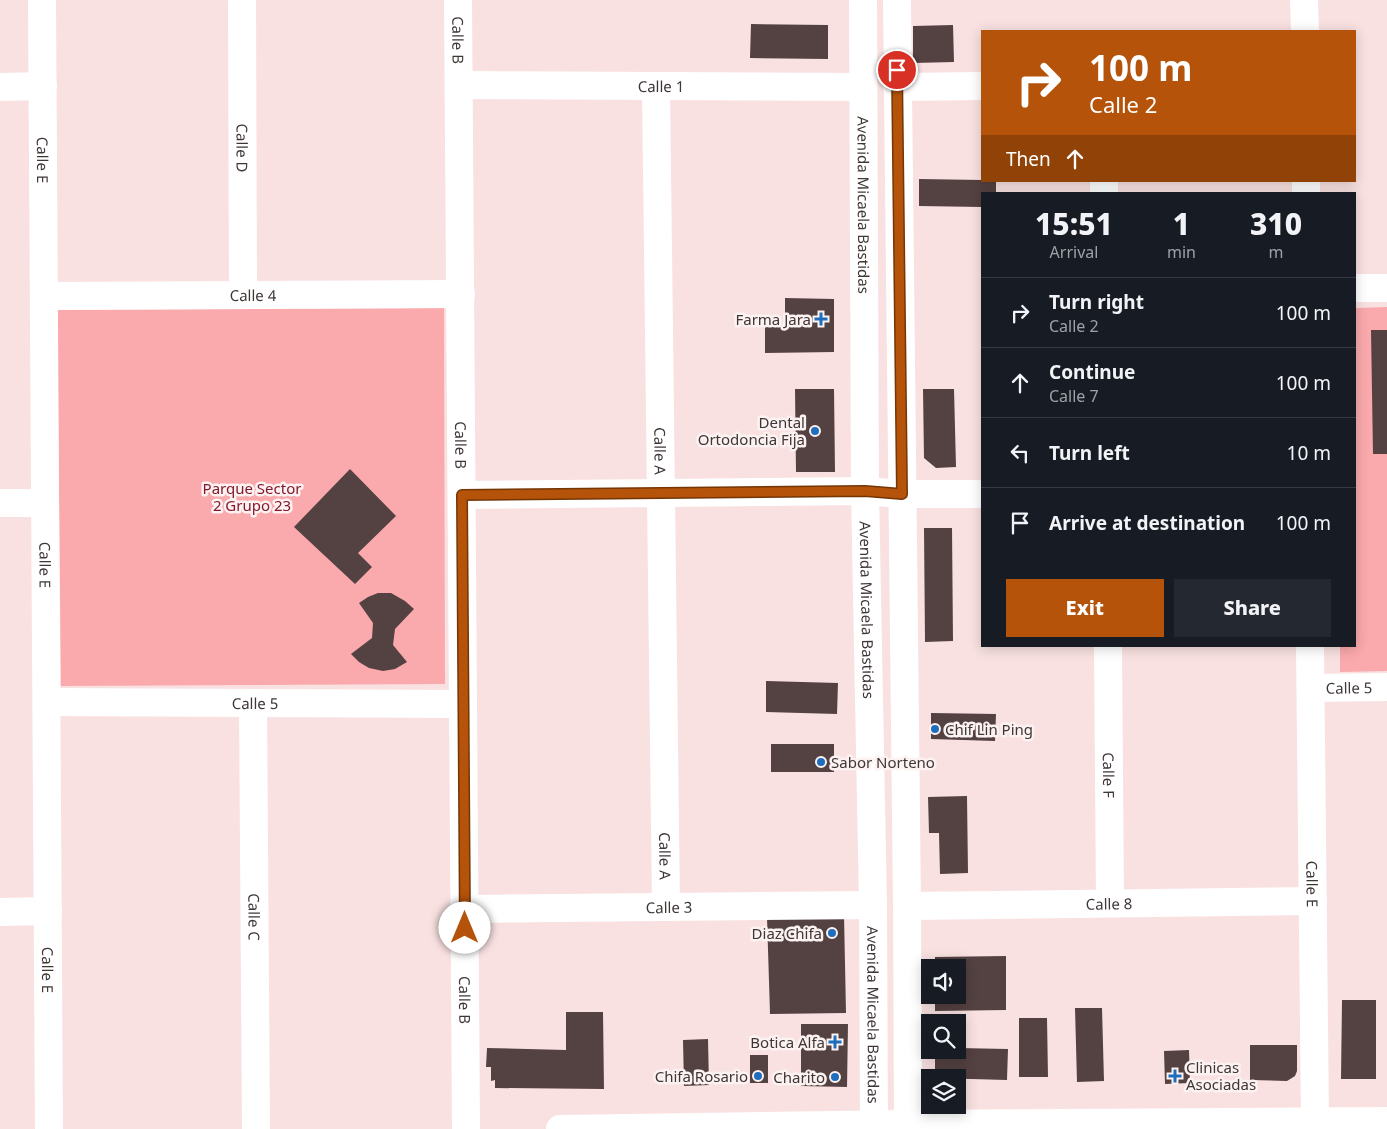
<!DOCTYPE html>
<html lang="en">
<head>
<meta charset="utf-8">
<style>
	:root { --surface:#171b24; --page:#242831; --text:#f1f3f6; --muted:#9ea1a6; --line:#363941; --accent:#b45309 }
	body { margin:0; font-family:"Noto Sans",sans-serif; background:var(--page); color:var(--text); height:100vh; display:flex; flex-direction:column; font-size:19px; white-space:nowrap }
	* { box-sizing:border-box; margin:0 }
	p { font-size:16px; color:var(--muted) }
	.icon { flex:none; width:28px; height:28px; fill:none; stroke:currentColor; stroke-width:2; stroke-linecap:round; stroke-linejoin:round }
	.map { position:relative; flex:1; overflow:hidden }
	.drawer { position:absolute; left:981px; top:192px; width:375px; height:455px; display:flex; flex-direction:column; background:var(--surface); border-radius:0px; box-shadow:0 2px 12px #0003 }
	.drawer>* { flex:none }
	.guide { position:absolute; left:981px; top:30px; width:375px; height:152px; border-radius:0px; box-shadow:0 2px 12px #0003; background:#b45309; color:#fff; overflow:hidden }
	.fabs { position:absolute; left:921px; top:959px; display:grid; gap:10px }
	.fabs a { display:grid; place-items:center; width:45px; height:45px; border-radius:0px; background:var(--surface); box-shadow:0 2px 12px #0003; font-size:25px }
	.pin { position:absolute; display:grid; place-items:center; width:42px; height:42px; color:#fff; margin:-21px; border:2px solid #fff; border-radius:50%; box-shadow:0 1px 5px #0007 }
	.me { position:absolute; width:55px; margin:-28px; rotate:0deg; stroke-linejoin:round; filter:drop-shadow(0 0 4px #0008) }
	.turn { display:flex; align-items:center; gap:18px; height:105px; padding:0 25px; font-size:22px }
	.turn .icon { width:65px; height:65px; stroke-width:2.5 }
	.turn b { display:block; font-size:35px; line-height:42px }
	.then { display:flex; align-items:center; height:48px; padding:0 25px; background:#0003; gap:10px; font-size:19px }
	.eta { display:flex; justify-content:space-evenly; align-items:center; height:85px; text-align:center }
	.eta b { font-size:30px; font-weight:800; line-height:35px }
	.action { display:flex; gap:10px; margin-top:auto; padding:10px 25px }
	.action a { flex:1; height:58px; border-radius:0px; background:var(--accent); color:#fff; font-size:20px; font-weight:800; line-height:58px; text-align:center }
	.action a+a { background:var(--page); color:var(--text) }
	ul { padding:0; list-style:none }
	li { display:flex; align-items:center; gap:15px; height:70px; padding:0 25px; border-top:1px solid var(--line) }
	li div { flex:1 }
	li b { display:block; font-size:19px }
	li em { font-style:normal }
	.map>svg:first-child { display:block }
	.green { fill:#faa9ac }
	.building { fill:#544141 }
	.lines { fill:none; stroke-linecap:round; stroke-linejoin:round }
	.minor { stroke:#fff; stroke-width:28 }
	.major { stroke:#fff; stroke-width:28 }
	.route-casing { stroke:#753606; stroke-width:12 }
	.route { stroke:#b45309; stroke-width:9 }
	.poi-dot { fill:#1e6ebd; stroke:#fcf2f2; stroke-width:2 }
	.labels { text-anchor:middle; dominant-baseline:central; stroke-width:5; stroke-linejoin:round; paint-order:stroke }
	.street-label { font-size:15px; fill:#3f3636; stroke:#fcf2f2 }
	.poi-label { font-size:15px; fill:#3f3636; stroke:#fcf2f2; text-anchor:end }
	.park-label { font-size:15px; fill:#85192c; stroke:#fcf2f2 }
</style>
</head>
<body>
<div class="map">
<svg width="1387" height="1129" viewBox="0 0 1387 1129">
	<rect width="100%" height="100%" fill="#f9e1e1"/>
	<g class="green">
		<path d="M1387 307V671L1340 672V646H1355V308Z"/>
		<path d="M444 308 445 684 61 686 57 310Z"/>
	</g>
	<g class="building">
		<path d="M751 24 828 25V59L750 58Z"/>
		<path d="M953 25 954 62 913 63V26Z"/>
		<path d="M919 179 982 180V181H996V194H982V207L919 206Z"/>
		<path d="M785 298 834 299V352L765 353V326L785 325Z"/>
		<path d="M1371 330H1387V454H1373Z"/>
		<path d="M795 389H834L835 472H796Z"/>
		<path d="M923 389H954L956 467 936 468 924 458Z"/>
		<path d="M350 469 396 516 358 553 372 567 355 584 294 527Z"/>
		<path d="M924 528H952L953 641 925 642Z"/>
		<path d="M378 593H391L405 601 414 609 395 629 393 645 407 662 395 669 383 671 369 668 359 662 351 654 372 638 373 623 359 603 368 597Z"/>
		<path d="M766 681 838 683 837 714 766 712Z"/>
		<path d="M931 713 996 714 995 741 931 739Z"/>
		<rect x="771" y="744" width="63" height="28"/>
		<path d="M967 796 968 873 940 874 939 833H929L928 797Z"/>
		<path d="M844 915 846 1013 770 1014 767 917Z"/>
		<path d="M1006 956V1010L935 1011V995H958V968H935V957Z"/>
		<path d="M1342 1000H1376V1079H1341Z"/>
		<path d="M1075 1008H1102L1104 1081 1077 1082Z"/>
		<path d="M566 1012H603L604 1089 495 1088V1080L491 1081V1067H486L487 1048 566 1050Z"/>
		<path d="M1019 1018H1047L1048 1077H1019Z"/>
		<path d="M801 1024H848L847 1087 801 1086Z"/>
		<path d="M708 1039 709 1085 684 1086 683 1040Z"/>
		<path d="M1250 1045H1297V1071L1295 1076 1287 1081 1250 1080Z"/>
		<path d="M958 1048 1008 1049 1007 1080 935 1078V1050H958Z"/>
		<path d="M1189 1050 1190 1083 1165 1084 1164 1051Z"/>
		<rect x="750" y="1055" width="18" height="28"/>
	</g>
	<g class="lines">
		<g class="minor">
			<path id="s1" d="M42 0 49 1129"/>
			<path id="s2" d="M242 0 243 295"/>
			<path id="s3" d="M458 0 466 1129"/>
			<path id="s4" d="M863 0 865 491 873 905 874 1129"/>
			<path d="M897 0 907 906 908 1129"/>
			<path d="M1304 0 1305 31"/>
			<path id="s5" d="M459 85 863 87"/>
			<path id="s6" d="M656 86 666 907"/>
			<path d="M0 87 43 86"/>
			<path d="M897 87 982 86"/>
			<path d="M1104 181V194"/>
			<path d="M1306 181V194"/>
			<path d="M1355 288H1387"/>
			<path id="s7" d="M44 296 461 294"/>
			<path d="M462 495 865 491 902 494H982"/>
			<path d="M0 503H45"/>
			<path id="s8" d="M1108 646 1110 903"/>
			<path id="s9" d="M1310 646 1315 1121"/>
			<path id="s10" d="M1311 688 1387 687"/>
			<path id="s11" d="M47 702 463 704"/>
			<path id="s12" d="M253 703 256 1129"/>
			<path id="s13" d="M907 906 1313 901"/>
			<path id="s14" d="M465 909 873 905"/>
			<path d="M0 912 48 911"/>
		</g>
		<path class="major" d="M560 1129 907 1124 1387 1121"/>
	</g>
	<g class="lines">
		<g class="route-casing">
			<path id="route" d="M465 928 462 495 865 491 902 494 897 70"/>
		</g>
		<use href="#route" class="route"/>
	</g>
	<g class="poi-dot">
		<path d="M818.5 311.5h5v5h5v5h-5v5h-5v-5h-5v-5h5z"/>
		<circle cx="815" cy="431" r="5"/>
		<circle cx="935" cy="729" r="5"/>
		<circle cx="821" cy="762" r="5"/>
		<circle cx="832" cy="933" r="5"/>
		<path d="M832.5 1034.5h5v5h5v5h-5v5h-5v-5h-5v-5h5z"/>
		<circle cx="758" cy="1076" r="5"/>
		<path d="M1172.5 1068.5h5v5h5v5h-5v5h-5v-5h-5v-5h5z"/>
		<circle cx="835" cy="1077" r="5"/>
	</g>
	<g class="labels">
		<g class="street-label">
			<text stroke="none"><textPath href="#s3" startOffset="40">Calle B</textPath></text>
			<text stroke="none"><textPath href="#s5" startOffset="202">Calle 1</textPath></text>
			<text stroke="none"><textPath href="#s2" startOffset="148">Calle D</textPath></text>
			<text stroke="none"><textPath href="#s1" startOffset="160">Calle E</textPath></text>
			<text stroke="none"><textPath href="#s4" startOffset="205">Avenida Micaela Bastidas</textPath></text>
			<text stroke="none"><textPath href="#s7" startOffset="209">Calle 4</textPath></text>
			<text stroke="none"><textPath href="#s3" startOffset="445">Calle B</textPath></text>
			<text stroke="none"><textPath href="#s6" startOffset="365">Calle A</textPath></text>
			<text stroke="none"><textPath href="#s1" startOffset="565">Calle E</textPath></text>
			<text stroke="none"><textPath href="#s4" startOffset="610">Avenida Micaela Bastidas</textPath></text>
			<text stroke="none"><textPath href="#s10" startOffset="38">Calle 5</textPath></text>
			<text stroke="none"><textPath href="#s11" startOffset="208">Calle 5</textPath></text>
			<text stroke="none"><textPath href="#s8" startOffset="129">Calle F</textPath></text>
			<text stroke="none"><textPath href="#s6" startOffset="770">Calle A</textPath></text>
			<text stroke="none"><textPath href="#s9" startOffset="238">Calle E</textPath></text>
			<text stroke="none"><textPath href="#s13" startOffset="202">Calle 8</textPath></text>
			<text stroke="none"><textPath href="#s14" startOffset="204">Calle 3</textPath></text>
			<text stroke="none"><textPath href="#s12" startOffset="214">Calle C</textPath></text>
			<text stroke="none"><textPath href="#s1" startOffset="970">Calle E</textPath></text>
			<text stroke="none"><textPath href="#s3" startOffset="1000">Calle B</textPath></text>
			<text stroke="none"><textPath href="#s4" startOffset="1015">Avenida Micaela Bastidas</textPath></text>
		</g>
		<g class="poi-label">
			<text x="811" y="319">Farma Jara</text>
			<text x="805" y="422">Dental<tspan x="805" dy="17">Ortodoncia Fija</tspan></text>
			<text x="945" y="729" text-anchor="start">Chif Lin Ping</text>
			<text x="831" y="762" text-anchor="start">Sabor Norteno</text>
			<text x="822" y="933">Diaz Chifa</text>
			<text x="825" y="1042">Botica Alfa</text>
			<text x="1186" y="1067" text-anchor="start">Clinicas<tspan x="1186" dy="17">Asociadas</tspan></text>
			<text x="748" y="1076">Chifa Rosario</text>
			<text x="825" y="1077">Charito</text>
		</g>
		<g class="park-label">
			<text x="252" y="488">Parque Sector<tspan x="252" dy="17">2 Grupo 23</tspan></text>
		</g>
	</g>
</svg>
<div class="fabs">
<a><svg class="icon" aria-label="sound" viewBox="0 0 24 24"><path d="M4 9h4l5-4v14l-5-4H4zM17 9q2 3 0 6"/></svg></a>
<a><svg class="icon" aria-label="search" viewBox="0 0 24 24"><circle cx="10" cy="10" r="6"/><path d="M15 15l6 6"/></svg></a>
<a><svg class="icon" aria-label="layers" viewBox="0 0 24 24"><path d="M12 4l9 5-9 5-9-5zM3 14l9 5 9-5"/></svg></a>
</div>
<div class="pin" style="left:897px;top:70px;background:#d93025"><svg class="icon" aria-label="arrive" viewBox="0 0 24 24"><path d="M6 21V4h12l-3 4 3 4H6"/></svg></div>
<svg class="me" style="left:465px;top:928px" viewBox="-20 -20 40 40"><circle r="19" fill="#fff"/><path d="M0-13L10 11 0 6-10 11z" fill="#b45309"/></svg>
<div class="guide">
<div class="turn"><svg class="icon" aria-label="right" viewBox="0 0 24 24"><path d="M7 20v-9h11M14 6l5 5-5 5"/></svg><div><b>100 m</b>Calle 2</div></div>
<div class="then">Then<svg class="icon" aria-label="ahead" viewBox="0 0 24 24"><path d="M12 20V5M6 11l6-6 6 6"/></svg></div>
</div>
<section class="drawer">
<div class="eta">
<div><b>15:51</b><p>Arrival</p></div>
<div><b>1</b><p>min</p></div>
<div><b>310</b><p>m</p></div>
</div>
<ul>
<li><svg class="icon" aria-label="right" viewBox="0 0 24 24"><path d="M7 20v-9h11M14 6l5 5-5 5"/></svg><div><b>Turn right</b><p>Calle 2</p></div><em>100 m</em></li>
<li><svg class="icon" aria-label="ahead" viewBox="0 0 24 24"><path d="M12 20V5M6 11l6-6 6 6"/></svg><div><b>Continue</b><p>Calle 7</p></div><em>100 m</em></li>
<li><svg class="icon" aria-label="left" viewBox="0 0 24 24"><path d="M17 20v-9H6M10 6l-5 5 5 5"/></svg><div><b>Turn left</b></div><em>10 m</em></li>
<li><svg class="icon" aria-label="arrive" viewBox="0 0 24 24"><path d="M6 21V4h12l-3 4 3 4H6"/></svg><div><b>Arrive at destination</b></div><em>100 m</em></li>
</ul>
<div class="action"><a>Exit</a><a>Share</a></div>
</section>
</div>
</body>
</html>
